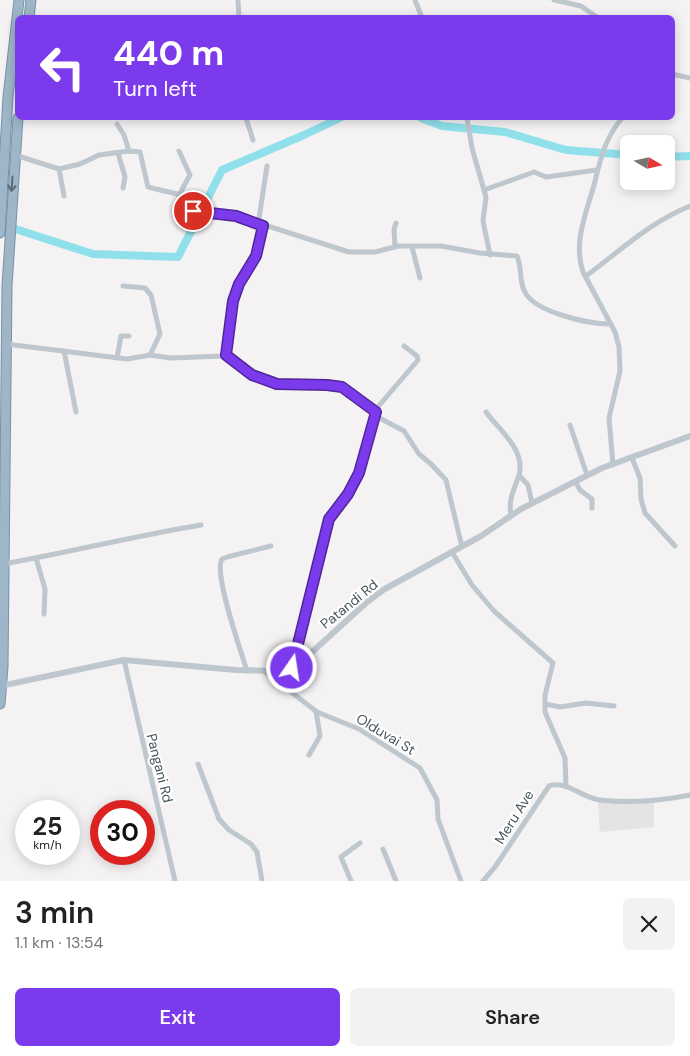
<!DOCTYPE html>
<html lang="en">
<head>
<meta charset="utf-8">
<style>
	:root { --surface:#fff; --page:#f2f2f2; --text:#222; --muted:#767676; --accent:#7c3aed }
	body { margin:0; font-family:"DM Sans",sans-serif; background:var(--page); color:var(--text); height:100vh; display:flex; flex-direction:column; font-size:19px; white-space:nowrap }
	* { box-sizing:border-box; margin:0 }
	p { font-size:16px; color:var(--muted) }
	.icon { flex:none; width:28px; height:28px; fill:none; stroke:currentColor; stroke-width:2; stroke-linecap:round; stroke-linejoin:round }
	.map { position:relative; height:881px; overflow:hidden }
	.side { display:flex; flex-direction:column; background:var(--surface); flex:1 }
	.side>* { flex:none }
	.hud { position:absolute; left:15px; top:15px; width:660px; height:105px; border-radius:8px; box-shadow:0 2px 12px #0003; background:#7c3aed; color:#fff; overflow:hidden }
	.needle { width:32px; rotate:99deg }
	.fabs { position:absolute; left:620px; top:135px; display:grid; gap:10px }
	.fabs a { display:grid; place-items:center; width:55px; height:55px; border-radius:8px; background:var(--surface); box-shadow:0 2px 12px #0003; font-size:25px }
	.speed { position:absolute; left:15px; top:800px; display:flex; gap:10px; font-size:25px; font-weight:700; text-align:center }
	.speed>* { display:grid; place-content:center; width:65px; height:65px; border-radius:50%; background:var(--surface); box-shadow:0 2px 12px #0003; line-height:1 }
	.speed small { font-size:12px; font-weight:400 }
	.speed .limit { border:8px solid #d22; background:#fff; color:#111 }
	.pin { position:absolute; display:grid; place-items:center; width:42px; height:42px; color:#fff; margin:-21px; border:2px solid #fff; border-radius:50%; box-shadow:0 1px 5px #0007 }
	.me { position:absolute; width:55px; margin:-28px; rotate:13deg; stroke-linejoin:round; filter:drop-shadow(0 0 4px #0008) }
	.turn { display:flex; align-items:center; gap:18px; height:105px; padding:0 15px; font-size:22px }
	.turn .icon { width:65px; height:65px; stroke-width:2.5 }
	.turn b { display:block; font-size:35px; line-height:42px }
	.round { display:grid; place-items:center; flex:none; width:52px; height:52px; border-radius:8px; background:var(--page) }
	.overview { display:flex; align-items:center; justify-content:space-between; height:85px; padding:0 15px }
	h1 { font-size:30px; font-weight:600; line-height:38px }
	.cta { display:flex; gap:10px; margin-top:auto; padding:10px 15px }
	.cta a { flex:1; height:58px; border-radius:8px; background:var(--accent); color:#fff; font-size:20px; font-weight:600; line-height:58px; text-align:center }
	.cta a+a { background:var(--page); color:var(--text) }
	.map>svg:first-child { display:block }
	.education { fill:#e5e3e4 }
	.lines { fill:none; stroke-linecap:round; stroke-linejoin:round }
	.river { stroke:#90e0eb; stroke-width:8 }
	.trunk-casing { stroke:#7693ab; stroke-width:11 }
	.minor { stroke:#bec7ce; stroke-width:5 }
	.tertiary { stroke:#bec7ce; stroke-width:6 }
	.trunk { stroke:#9eb6c7; stroke-width:9 }
	.oneway { stroke:#5b6a74 }
	.route-casing { stroke:#51269a; stroke-width:12 }
	.route { stroke:#7c3aed; stroke-width:9 }
	.labels { text-anchor:middle; dominant-baseline:central; stroke-width:4.5; stroke-linejoin:round; paint-order:stroke }
	.street-label { font-size:14px; fill:#4a575f; stroke:#fff }
</style>
</head>
<body>
<div class="map">
<svg width="690" height="881" viewBox="0 0 690 881">
	<rect width="100%" height="100%" fill="#f4f2f2"/>
	<path class="education" d="M598 802H654V827L600 832Z"/>
	<g class="lines">
		<g class="river">
			<path d="M421 118 442 126 505 132 566 150 629 155"/>
			<path d="M666 157 690 156"/>
			<path d="M0 224 93 254 178 257 222 170 304 135 340 118"/>
		</g>
		<g class="trunk-casing">
			<g id="trunk">
				<path d="M29 18 31 0"/>
				<path d="M0 233 8 97 19 0"/>
				<path d="M0 704 3 667 7 286 18 118"/>
			</g>
		</g>
		<g class="minor">
			<path d="M238 0 239 18"/>
			<path d="M415 0 422 18"/>
			<path d="M554 0 581 6 598 18"/>
			<path d="M672 74 690 78"/>
			<path d="M246 118 253 140"/>
			<path d="M467 118 472 148 486 197 483 221 490 255"/>
			<path d="M117 124 124 135 129 151"/>
			<path d="M118 153 125 177 123 188"/>
			<path d="M15 155 59 169 80 164 99 155 129 151 140 152 148 187 181 195 193 211 236 216 349 252H375L398 246H441L480 253 517 256C522 266 519 279 524 290 532 312 589 324 609 324"/>
			<path d="M59 169 64 196"/>
			<path d="M484 190 534 172 546 177 597 170"/>
			<path d="M179 195 190 175 179 151"/>
			<path d="M258 225 267 166"/>
			<path d="M395 247 394 229 396 223"/>
			<path d="M412 247 420 278"/>
			<path d="M586 276C620 251 650 222 690 206"/>
			<path d="M123 286 145 288 151 295 160 334 150 355"/>
			<path d="M6 344 127 359 150 355 171 358 223 356 227 353 233 301 239 284 257 256 263 226"/>
			<path d="M64 351 76 412"/>
			<path d="M226 355 252 375 277 384 327 385 342 387 375 412"/>
			<path d="M117 358 121 336H129"/>
			<path d="M486 412C499 430 526 450 519 475 514 490 508 500 511 516"/>
			<path d="M374 415 404 431 419 454 432 465 446 480 462 547"/>
			<path d="M570 425 587 475"/>
			<path d="M632 458 640 478 641 499 645 513 675 546"/>
			<path d="M613 465 609 418 620 371 619 347 615 332 583 272C573 242 586 214 594 185 601 158 604 140 622 118"/>
			<path d="M519 475 528 485 532 503"/>
			<path d="M575 481 580 490 592 499V508"/>
			<path d="M452 552 472 585 494 611 553 663 545 695V712L565 758 566 787"/>
			<path d="M36 558 45 589 44 614"/>
			<path d="M4 564C70 552 135 536 201 525"/>
			<path d="M124 660 175 881"/>
			<path d="M292 667 329 519 348 494 359 473 377 408 418 360 417 356 404 346"/>
			<path d="M247 671C241 651 213 573 222 559L227 557 271 546"/>
			<path d="M264 671 317 712 359 729 420 768 437 800 438 819 461 881"/>
			<path d="M545 704 560 707 586 703 614 706"/>
			<path d="M309 755 320 736 316 711"/>
			<path d="M198 764 219 819 229 830 251 844 257 852 262 881"/>
			<path d="M383 849 396 881"/>
			<path d="M351 881 341 857 360 843"/>
			<path d="M483 881 495 867 549 786C568 780 583 799 600 800 629 803 662 801 690 795"/>
		</g>
		<path class="tertiary" d="M0 686 124 660 236 670 278 671 287 669 311 653 366 603 383 590 481 536 521 509 602 468 690 436"/>
		<use href="#trunk" class="trunk"/>
	</g>
	<defs><path id="oneway-shaft" d="M-6 0H5M1.5-3L5.5 0L1.5 3" fill="none" stroke-width="1.6" stroke-linecap="round" stroke-linejoin="round" transform="scale(1.25)"/></defs>
	<use class="oneway" href="#oneway-shaft" transform="translate(12 184) rotate(94)"/>
	<g class="lines">
		<g class="route-casing">
			<path id="route" d="M193 211 236 216 263 226 256 256 239 284 233 301 226 355 252 375 277 384 327 385 342 387 376 412 359 473 348 494 329 519 292 668"/>
		</g>
		<use href="#route" class="route"/>
	</g>
	<g class="labels">
		<g class="street-label">
			<text transform="translate(349 604) rotate(-39)">Patandi Rd</text>
			<text transform="translate(386 734) rotate(31)">Olduvai St</text>
			<text transform="translate(160 768) rotate(76)">Pangani Rd</text>
			<text transform="translate(514 817) rotate(-58)">Meru Ave</text>
		</g>
	</g>
</svg>
<div class="fabs">
<a><svg class="needle" viewBox="-14 -14 28 28"><path d="M0-13l5 13h-10z" fill="#e53935"/><path d="M0 13l5-13h-10z" fill="#767676"/></svg></a>
</div>
<div class="speed"><div>25<small>km/h</small></div><div class="limit">30</div></div>
<div class="pin" style="left:193px;top:211px;background:#d93025"><svg class="icon" aria-label="arrive" viewBox="0 0 24 24"><path d="M6 21V4h12l-3 4 3 4H6"/></svg></div>
<svg class="me" style="left:292px;top:668px" viewBox="-20 -20 40 40"><circle r="17" fill="#7c3aed" stroke="#fff" stroke-width="3"/><path d="M0-11L8 9 0 5-8 9z" fill="#fff"/></svg>
<div class="hud">
<div class="turn"><svg class="icon" aria-label="left" viewBox="0 0 24 24"><path d="M17 20v-9H6M10 6l-5 5 5 5"/></svg><div><b>440 m</b>Turn left</div></div>
</div>
</div>
<section class="side">
<div class="overview"><div><h1>3 min</h1><p>1.1 km · 13:54</p></div><a class="round"><svg class="icon" aria-label="close" viewBox="0 0 24 24"><path d="M6 6l12 12M18 6L6 18"/></svg></a></div>
<div class="cta"><a>Exit</a><a>Share</a></div>
</section>
</body>
</html>
